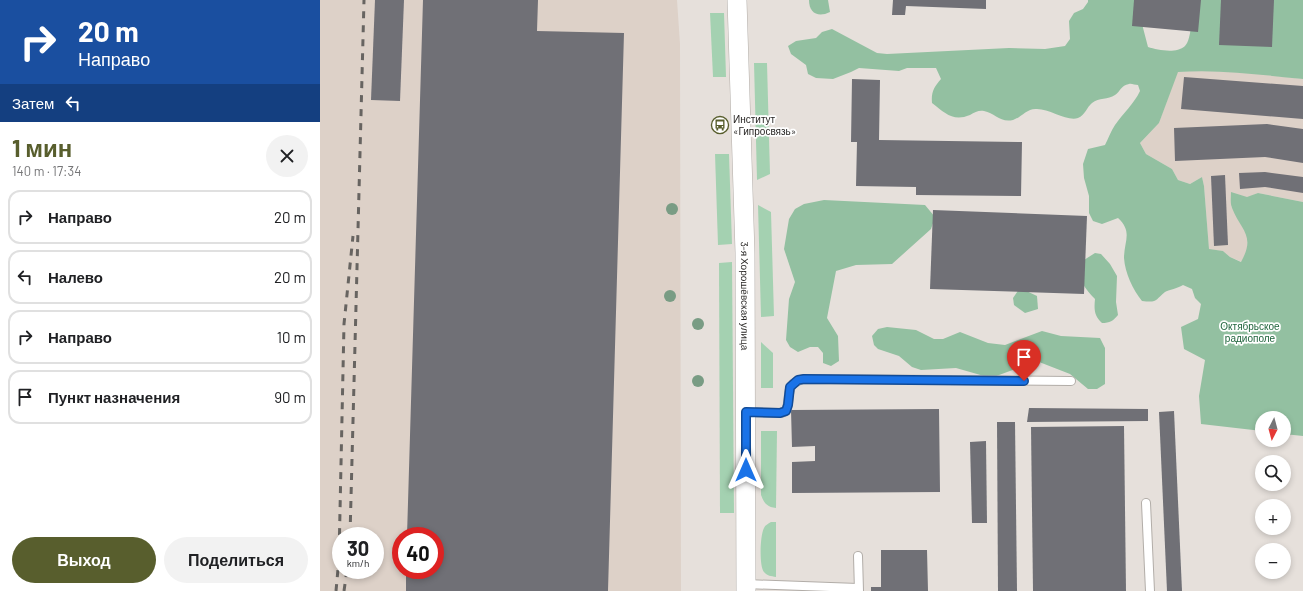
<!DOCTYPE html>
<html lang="ru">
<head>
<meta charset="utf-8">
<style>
	:root { --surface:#fff; --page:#f2f2f2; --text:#202124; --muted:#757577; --line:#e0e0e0; --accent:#585e2d }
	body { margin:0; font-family:Barlow,sans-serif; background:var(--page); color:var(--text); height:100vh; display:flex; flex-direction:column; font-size:15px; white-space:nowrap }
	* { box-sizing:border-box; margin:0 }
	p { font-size:13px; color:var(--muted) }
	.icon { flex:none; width:22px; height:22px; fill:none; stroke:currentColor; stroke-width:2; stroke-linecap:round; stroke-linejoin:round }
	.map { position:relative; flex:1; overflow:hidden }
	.drawer { display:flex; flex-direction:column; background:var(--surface); width:320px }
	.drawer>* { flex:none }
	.banner { background:#1a4fa0; color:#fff; overflow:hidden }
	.needle { width:26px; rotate:186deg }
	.buttons { position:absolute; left:935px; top:411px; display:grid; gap:8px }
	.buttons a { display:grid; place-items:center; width:36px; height:36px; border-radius:50%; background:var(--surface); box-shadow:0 2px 6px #0003; font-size:20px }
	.speed { position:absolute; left:12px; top:527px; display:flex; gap:8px; font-size:20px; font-weight:700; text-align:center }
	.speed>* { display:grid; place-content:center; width:52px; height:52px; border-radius:50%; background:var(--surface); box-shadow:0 2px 6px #0003; line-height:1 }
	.speed small { font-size:10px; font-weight:400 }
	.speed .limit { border:6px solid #d22; background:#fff; color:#111 }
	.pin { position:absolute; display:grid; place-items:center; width:34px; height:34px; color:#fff; margin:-41px -17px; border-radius:50% 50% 50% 0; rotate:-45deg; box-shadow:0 0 4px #0007 }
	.pin .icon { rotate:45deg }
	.me { position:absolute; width:44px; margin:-22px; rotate:0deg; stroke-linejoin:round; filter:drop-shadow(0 0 3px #0008) }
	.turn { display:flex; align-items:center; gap:14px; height:84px; padding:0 12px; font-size:18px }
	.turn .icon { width:52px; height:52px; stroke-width:2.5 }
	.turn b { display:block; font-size:28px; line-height:34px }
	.then { display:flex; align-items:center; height:38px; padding:0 12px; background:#0003; gap:8px; font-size:15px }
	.round { display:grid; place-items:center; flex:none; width:42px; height:42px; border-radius:21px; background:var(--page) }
	.head { display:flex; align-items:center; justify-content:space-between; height:68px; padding:0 12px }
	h1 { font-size:24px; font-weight:700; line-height:30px; color:var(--accent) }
	.primary-button { display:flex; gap:8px; margin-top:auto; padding:8px 12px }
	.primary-button a { flex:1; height:46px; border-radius:24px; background:var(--accent); color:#fff; font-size:16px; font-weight:700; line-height:46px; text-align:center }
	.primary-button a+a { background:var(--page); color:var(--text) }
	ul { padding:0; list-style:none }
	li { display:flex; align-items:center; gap:12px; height:54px; margin:0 8px 6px; padding:0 4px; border:2px solid var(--line); border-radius:12px }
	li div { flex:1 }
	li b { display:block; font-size:15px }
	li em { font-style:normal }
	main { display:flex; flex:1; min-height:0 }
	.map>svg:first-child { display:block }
	.built { fill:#ddd1c8; fill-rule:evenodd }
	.green { fill:#a4d1b1 }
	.forest { fill:#93c0a1 }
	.building { fill:#707076 }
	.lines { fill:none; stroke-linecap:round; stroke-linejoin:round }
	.service-casing { stroke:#b2ada8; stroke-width:10 }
	.tertiary-casing { stroke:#b2ada8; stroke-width:20 }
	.service { stroke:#fff; stroke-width:8 }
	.tertiary { stroke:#fff; stroke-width:19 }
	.rail { stroke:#676461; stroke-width:3; stroke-dasharray:7 7; stroke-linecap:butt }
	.tree { fill:#799c84 }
	.route-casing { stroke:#114b97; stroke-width:10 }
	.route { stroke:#1a73e8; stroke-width:7 }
	.labels { text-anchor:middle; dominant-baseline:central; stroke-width:3.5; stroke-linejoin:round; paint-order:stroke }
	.poi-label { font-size:10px; fill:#272523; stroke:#fff; text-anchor:start }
	.street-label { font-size:10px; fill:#272523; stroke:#fff }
	.park-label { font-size:10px; fill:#20653d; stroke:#fff }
</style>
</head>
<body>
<main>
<section class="drawer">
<div class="banner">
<div class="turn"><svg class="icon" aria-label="right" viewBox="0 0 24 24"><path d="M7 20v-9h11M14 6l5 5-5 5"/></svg><div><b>20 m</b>Направо</div></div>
<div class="then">Затем<svg class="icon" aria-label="left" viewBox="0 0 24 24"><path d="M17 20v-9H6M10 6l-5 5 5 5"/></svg></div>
</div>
<div class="head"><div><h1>1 мин</h1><p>140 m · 17:34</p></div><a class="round"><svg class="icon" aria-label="close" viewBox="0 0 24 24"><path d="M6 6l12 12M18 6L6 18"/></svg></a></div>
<ul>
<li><svg class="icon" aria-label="right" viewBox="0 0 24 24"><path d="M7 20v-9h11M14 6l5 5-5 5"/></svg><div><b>Направо</b></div><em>20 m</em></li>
<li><svg class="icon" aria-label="left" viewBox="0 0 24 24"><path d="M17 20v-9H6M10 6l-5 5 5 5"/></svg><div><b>Налево</b></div><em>20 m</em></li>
<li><svg class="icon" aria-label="right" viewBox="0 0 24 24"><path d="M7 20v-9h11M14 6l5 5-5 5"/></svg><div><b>Направо</b></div><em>10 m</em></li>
<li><svg class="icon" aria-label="arrive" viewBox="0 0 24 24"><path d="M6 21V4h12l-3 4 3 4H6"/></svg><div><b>Пункт назначения</b></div><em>90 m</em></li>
</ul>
<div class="primary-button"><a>Выход</a><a>Поделиться</a></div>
</section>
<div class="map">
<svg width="983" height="591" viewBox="0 0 983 591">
	<rect width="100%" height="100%" fill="#e6e0db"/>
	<g class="built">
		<path d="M0 0H357L360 44 361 591H0ZM21 536H55V570H21ZM81 536H115V570H81Z"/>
		<path d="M884 70 922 72 983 79V202L938 193 911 206 928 237 927 250 922 262 910 257 903 251 889 250 884 186 882 177 870 184 858 180 852 169 826 154 820 143 839 123 857 72Z"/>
	</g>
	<g class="green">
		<path d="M390 13H404L406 77H393Z"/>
		<path d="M434 63H447L450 174 437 180Z"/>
		<path d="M395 154H409L412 244 398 245Z"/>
		<path d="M438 205 451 212 454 316 441 317Z"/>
		<path d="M412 262 414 513H400L399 263Z"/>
		<path d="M441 342 453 353V388H441Z"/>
		<path d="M441 431H457L456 508C447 507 444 503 441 495Z"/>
		<path d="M451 522H456V577C451 576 447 576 444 572 439 567 440 535 444 528 445 525 448 524 451 522Z"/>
	</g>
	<g class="forest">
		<path d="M489 0H508L510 12C498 18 489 13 489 0Z"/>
		<path d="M768 0H839L822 24 828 47C838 50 856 54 865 46 872 40 872 10 874 0H983V79C941 75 900 69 858 72L839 123 820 143 826 154 852 169 858 180 870 184 882 177 884 186 889 249 903 251 910 257 921 262C936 235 921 231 912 208 910 203 911 197 911 192L927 197 938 193 983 202V436L964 434V418H942V431L881 424 879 396 885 360 864 349 861 327 878 319 881 304 875 298 872 289 863 285C859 288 848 290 845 292 835 300 838 303 822 301 813 290 805 273 804 258 804 241 813 232 798 218L782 224 773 221 769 213V196L764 178 763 164 768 149 785 145C788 139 791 131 795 125 803 113 814 104 820 91L818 85C815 85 811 83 809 84 801 85 800 92 795 95 788 100 779 97 772 103 767 107 765 115 758 118 748 122 730 109 717 109 707 108 702 117 693 120 680 123 675 113 664 111 659 110 655 112 650 115 633 122 625 113 612 103 611 92 614 87 621 79L616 68H587L579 71 539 68 531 72 513 79 496 78 488 74 486 65 471 54 468 46 476 41 496 38 502 32 512 29 557 53 567 54 689 48 725 49 745 46 750 39 749 21 754 13 763 9 768 2Z"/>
		<path d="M504 200 605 205 615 217 611 229 572 264 536 265 516 271 507 318 518 336 519 361 511 366 503 363V353L498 347H490L478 352 470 347 466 340 469 299 475 282 464 249 469 219 475 209 484 204Z"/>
		<path d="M775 253 781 254 790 264 797 276 796 302 798 315C793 321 790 323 782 323 774 316 774 309 775 299 760 283 760 281 764 260Z"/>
		<path d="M700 288 717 296 718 309 705 313 694 305 693 298Z"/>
		<path d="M567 327 596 330 614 339H623L640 332 668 343 685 345 722 331 741 336 780 338 785 348V384L777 389H768L750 374 714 360 705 361 698 368 671 378 636 368 601 370 592 367 579 356 558 349 554 345 552 336 558 329Z"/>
	</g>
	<g class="building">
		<path d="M55 0H84L80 101 51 100Z"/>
		<path d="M103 0H218L217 31 304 33 288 591H86V570H115V536H87Z"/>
		<path d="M573 0H666V9L586 6 585 15H572Z"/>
		<path d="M814 0H881L878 32 812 26Z"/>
		<path d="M901 0H954L952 47 899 45Z"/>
		<path d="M864 77 983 86V119L861 109Z"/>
		<path d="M532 79 560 80 559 140 702 142 701 196 596 195V187L536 186 537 142H531Z"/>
		<path d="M947 124 983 129V163L945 157 855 161 854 128Z"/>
		<path d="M945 172 983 177V193L945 187 920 189 919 173Z"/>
		<path d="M905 175 908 245 894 246 891 176Z"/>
		<path d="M613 210 767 216 764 294 610 289Z"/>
		<path d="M709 408 828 409V421L707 422Z"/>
		<path d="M619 409 620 492 472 493V462L495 461V446L472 447 471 410Z"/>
		<path d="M854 411 862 591H847L839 412Z"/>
		<path d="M677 422H695L697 591H678Z"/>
		<path d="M804 426 806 591H713L711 427Z"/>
		<path d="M666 441 667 523H652L650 442Z"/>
		<path d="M561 550H607L608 591H551V587H561Z"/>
	</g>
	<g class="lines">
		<g class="service-casing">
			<g id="service">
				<path d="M426 412 461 413 466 411C472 397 463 383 484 379L751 381"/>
				<path d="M826 503 830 591"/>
				<path d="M538 556 539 591"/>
				<path d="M426 584 538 588"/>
			</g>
		</g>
		<g class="tertiary-casing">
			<g id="tertiary">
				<path id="s1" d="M417 0 425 253 426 591"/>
			</g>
		</g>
		<use href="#service" class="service"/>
		<use href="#tertiary" class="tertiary"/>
		<g class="rail">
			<path d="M30 536 44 0"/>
			<path d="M16 591 19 558 24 324 33 236"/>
			<path d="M24 591 27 570"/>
		</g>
	</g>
	<g class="tree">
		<circle cx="352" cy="209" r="6"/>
		<circle cx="350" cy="296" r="6"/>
		<circle cx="378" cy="324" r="6"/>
		<circle cx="378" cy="381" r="6"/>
	</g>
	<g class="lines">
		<g class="route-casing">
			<path id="route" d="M426 470V412L460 413 466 411 468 405 470 387 478 380 484 379 704 381"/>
		</g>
		<use href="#route" class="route"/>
	</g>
	<defs>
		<g id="bus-ring" transform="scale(0.9)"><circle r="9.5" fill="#fff" stroke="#585e2d" stroke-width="1.5"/><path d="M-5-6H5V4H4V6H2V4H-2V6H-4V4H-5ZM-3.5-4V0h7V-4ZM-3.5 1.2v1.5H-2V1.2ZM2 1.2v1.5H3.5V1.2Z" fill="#585e2d"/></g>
	</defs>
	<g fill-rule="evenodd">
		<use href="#bus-ring" x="400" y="125"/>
	</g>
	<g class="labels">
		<g class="poi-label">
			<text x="413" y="119">Институт<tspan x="413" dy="12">«Гипросвязь»</tspan></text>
		</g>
		<g class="street-label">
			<text stroke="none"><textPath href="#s1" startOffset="296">3-я Хорошёвская улица</textPath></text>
		</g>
		<g class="park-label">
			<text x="930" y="326">Октябрьское<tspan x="930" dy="12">радиополе</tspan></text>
		</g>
	</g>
</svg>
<div class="buttons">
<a><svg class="needle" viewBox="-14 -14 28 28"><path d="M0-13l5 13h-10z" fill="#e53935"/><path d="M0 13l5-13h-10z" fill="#757577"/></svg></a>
<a><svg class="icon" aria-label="search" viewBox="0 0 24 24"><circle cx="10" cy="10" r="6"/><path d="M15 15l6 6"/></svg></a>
<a>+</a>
<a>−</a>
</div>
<div class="speed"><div>30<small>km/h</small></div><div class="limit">40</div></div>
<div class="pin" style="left:704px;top:381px;background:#d93025"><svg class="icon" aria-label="arrive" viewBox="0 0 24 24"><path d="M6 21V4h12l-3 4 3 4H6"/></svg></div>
<svg class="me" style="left:426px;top:470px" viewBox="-20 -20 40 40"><path d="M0-17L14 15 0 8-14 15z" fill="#1a73e8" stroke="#fff" stroke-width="4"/></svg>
</div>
</main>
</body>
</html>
